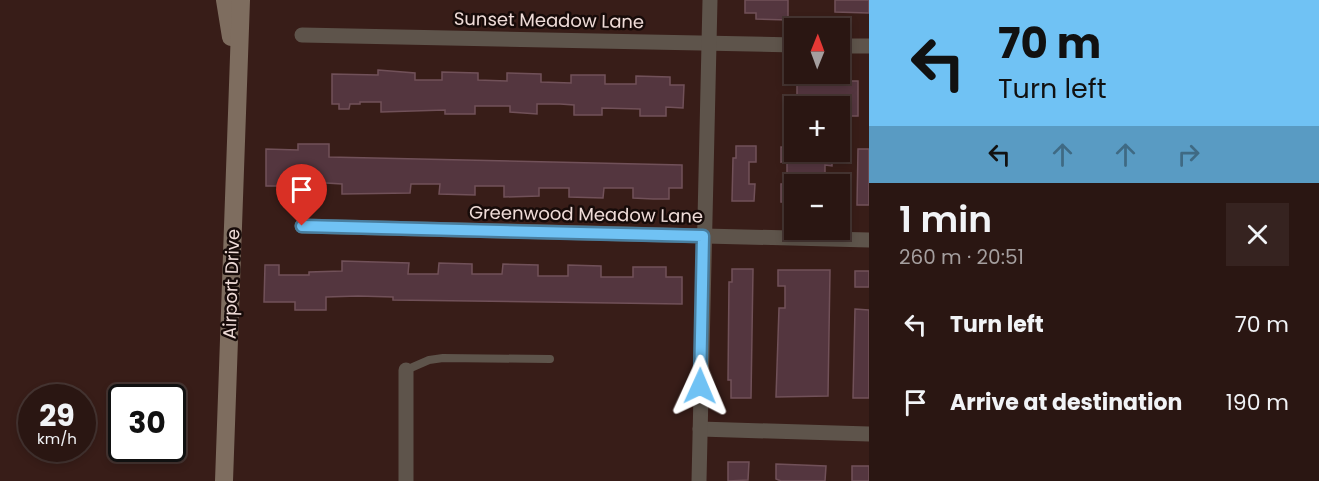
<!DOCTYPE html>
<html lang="en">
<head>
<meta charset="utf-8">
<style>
	:root { --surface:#2a1612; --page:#362320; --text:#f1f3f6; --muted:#a59f9f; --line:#463532 }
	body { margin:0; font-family:Poppins,sans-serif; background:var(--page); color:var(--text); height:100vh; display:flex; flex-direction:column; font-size:22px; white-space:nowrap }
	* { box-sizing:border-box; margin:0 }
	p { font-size:20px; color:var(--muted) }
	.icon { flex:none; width:33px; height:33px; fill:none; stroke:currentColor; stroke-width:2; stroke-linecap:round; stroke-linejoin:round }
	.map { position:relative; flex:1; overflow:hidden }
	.drawer { display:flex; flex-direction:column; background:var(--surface); width:450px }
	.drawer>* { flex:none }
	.guide { background:#70c2f4; color:#111; overflow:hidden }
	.needle { width:39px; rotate:1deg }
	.controls { position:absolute; left:784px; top:18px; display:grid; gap:12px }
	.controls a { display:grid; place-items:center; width:66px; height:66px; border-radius:0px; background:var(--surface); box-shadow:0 3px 9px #0003,0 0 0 2px var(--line); font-size:30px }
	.speed { position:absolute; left:18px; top:384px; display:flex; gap:12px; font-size:30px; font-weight:700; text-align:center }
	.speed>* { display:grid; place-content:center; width:78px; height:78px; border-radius:50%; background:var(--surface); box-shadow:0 3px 9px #0003,0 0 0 2px var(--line); line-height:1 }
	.speed small { font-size:15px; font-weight:400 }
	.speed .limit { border:3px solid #111; border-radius:9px; background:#fff; color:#111 }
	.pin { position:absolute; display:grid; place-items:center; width:51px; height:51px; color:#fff; margin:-62px -26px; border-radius:50% 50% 50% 0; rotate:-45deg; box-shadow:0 0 6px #0007 }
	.pin .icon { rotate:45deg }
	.me { position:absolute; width:66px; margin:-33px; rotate:1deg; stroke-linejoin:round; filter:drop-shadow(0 0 4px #0008) }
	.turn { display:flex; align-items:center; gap:21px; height:126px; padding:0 30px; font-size:27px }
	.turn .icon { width:78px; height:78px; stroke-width:2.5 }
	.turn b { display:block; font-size:42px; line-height:51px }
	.lanes { display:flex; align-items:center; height:57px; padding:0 30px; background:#0003; justify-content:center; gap:30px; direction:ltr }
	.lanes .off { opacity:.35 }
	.round { display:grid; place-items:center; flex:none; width:63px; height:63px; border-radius:0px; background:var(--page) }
	.summary { display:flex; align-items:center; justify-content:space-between; height:102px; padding:0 30px }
	h1 { font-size:36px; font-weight:600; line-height:45px }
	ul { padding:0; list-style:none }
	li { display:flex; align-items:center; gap:18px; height:78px; padding:0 30px }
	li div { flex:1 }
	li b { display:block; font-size:22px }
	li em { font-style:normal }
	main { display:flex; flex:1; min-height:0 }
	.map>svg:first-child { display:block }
	.building { fill:#54363f; stroke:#715159; stroke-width:1.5 }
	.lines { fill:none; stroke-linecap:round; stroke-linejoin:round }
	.lane { stroke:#5e544b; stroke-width:8 }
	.street { stroke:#5e544b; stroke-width:15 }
	.secondary { stroke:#7e6d5f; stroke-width:18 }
	.route-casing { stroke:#497e9f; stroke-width:15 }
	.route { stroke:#70c2f4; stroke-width:10 }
	.labels { text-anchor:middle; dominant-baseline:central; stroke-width:5; stroke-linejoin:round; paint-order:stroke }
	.street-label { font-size:18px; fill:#efdcd8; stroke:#170b09 }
</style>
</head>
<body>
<main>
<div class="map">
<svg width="869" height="481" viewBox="0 0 869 481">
	<rect width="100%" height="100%" fill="#381d18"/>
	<g class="building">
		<path d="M745 0H788V20L756 19V13H745Z"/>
		<path d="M835 0H869V13L835 12Z"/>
		<path d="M378 70 415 73V80H442V72L478 73V80L507 81V73L541 74V82L571 83V75H605V84H636V76L670 77V85H684L683 108 666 107V116H640V109L602 108V115H574V105L560 104H537V114L510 112V106H475V114H445V110L381 112V102H360V104H350L349 109H339V104H332V74L378 75Z"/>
		<path d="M797 81H858V116H840V106H797Z"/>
		<path d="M298 144H329V157L682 165V188H669V199H653L633 198V188H604L603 198 569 197V188H539V196L504 197V186H475V195L439 194 440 184H411L410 193 342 194V184L310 182V177L281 176V186H266V149L298 150Z"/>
		<path d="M736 146H756V162H749V184H755L754 201H732L733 158H736Z"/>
		<path d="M781 147 795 148V152H832V166L825 165V184H795V202H781V184H787V161L781 162Z"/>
		<path d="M858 149H869V205H857Z"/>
		<path d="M342 261 409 263 408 274H438L439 263 472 264V274H502L503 264 538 265V276H568V265L601 266V277H633V267H666V277H682V304L393 300V297L358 296 326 297V310H295V302H264L265 265H279V275H309V272L342 271Z"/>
		<path d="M732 269H753L751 398H731V380H728L729 282H732Z"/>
		<path d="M778 270H830L828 396 776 397 779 308H785V286H778Z"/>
		<rect x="855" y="271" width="14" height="16"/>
		<path d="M855 309 869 310V398H853Z"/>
		<path d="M728 462H749L748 480 728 481Z"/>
		<path d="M776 464 826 466 825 481H781L776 479Z"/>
		<rect x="852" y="466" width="17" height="15"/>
	</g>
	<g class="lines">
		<path class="lane" d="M406 370 429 360 443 358 550 359"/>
		<g class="street">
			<path d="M302 35 795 45"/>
			<path d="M840 46H869"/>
			<path d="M302 226 869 240"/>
			<path d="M700 429 869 434"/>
			<path d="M406 481V370"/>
			<path d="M699 481 710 0"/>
		</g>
		<g class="secondary">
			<path d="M225 0 231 37"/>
			<path d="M224 481 241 0"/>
		</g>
	</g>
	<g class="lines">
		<g class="route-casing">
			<path id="route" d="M302 226 703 236 700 386"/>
		</g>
		<use href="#route" class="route"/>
	</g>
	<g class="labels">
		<g class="street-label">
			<text transform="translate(549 20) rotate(1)">Sunset Meadow Lane</text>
			<text transform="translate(586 214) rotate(1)">Greenwood Meadow Lane</text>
			<text transform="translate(231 284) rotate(-88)">Airport Drive</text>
		</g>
	</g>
</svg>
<div class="controls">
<a><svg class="needle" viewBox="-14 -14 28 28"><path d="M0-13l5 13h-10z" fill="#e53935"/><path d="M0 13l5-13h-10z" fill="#a59f9f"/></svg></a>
<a>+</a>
<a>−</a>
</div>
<div class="speed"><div>29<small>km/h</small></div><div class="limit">30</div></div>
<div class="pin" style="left:302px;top:226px;background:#d93025"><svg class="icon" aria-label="arrive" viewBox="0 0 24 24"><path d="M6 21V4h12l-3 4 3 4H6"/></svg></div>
<svg class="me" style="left:700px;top:386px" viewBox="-20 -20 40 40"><path d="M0-17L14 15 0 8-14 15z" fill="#70c2f4" stroke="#fff" stroke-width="4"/></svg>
</div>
<section class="drawer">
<div class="guide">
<div class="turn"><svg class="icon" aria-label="left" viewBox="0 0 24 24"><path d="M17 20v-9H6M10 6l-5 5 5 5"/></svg><div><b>70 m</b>Turn left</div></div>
<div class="lanes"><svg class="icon" aria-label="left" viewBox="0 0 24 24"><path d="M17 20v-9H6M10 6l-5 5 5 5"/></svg><svg class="icon off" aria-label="ahead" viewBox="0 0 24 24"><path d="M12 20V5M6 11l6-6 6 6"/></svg><svg class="icon off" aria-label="ahead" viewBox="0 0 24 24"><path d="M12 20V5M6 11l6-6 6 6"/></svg><svg class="icon off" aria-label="right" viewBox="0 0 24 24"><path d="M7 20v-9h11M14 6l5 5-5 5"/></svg></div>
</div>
<div class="summary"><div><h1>1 min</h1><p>260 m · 20:51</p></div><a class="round"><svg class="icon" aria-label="close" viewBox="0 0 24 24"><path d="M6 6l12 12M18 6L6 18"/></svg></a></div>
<ul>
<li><svg class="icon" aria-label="left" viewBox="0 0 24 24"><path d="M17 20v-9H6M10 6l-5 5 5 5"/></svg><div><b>Turn left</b></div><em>70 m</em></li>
<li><svg class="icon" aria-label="arrive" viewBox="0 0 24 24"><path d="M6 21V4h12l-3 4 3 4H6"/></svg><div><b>Arrive at destination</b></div><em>190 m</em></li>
</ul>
</section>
</main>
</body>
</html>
